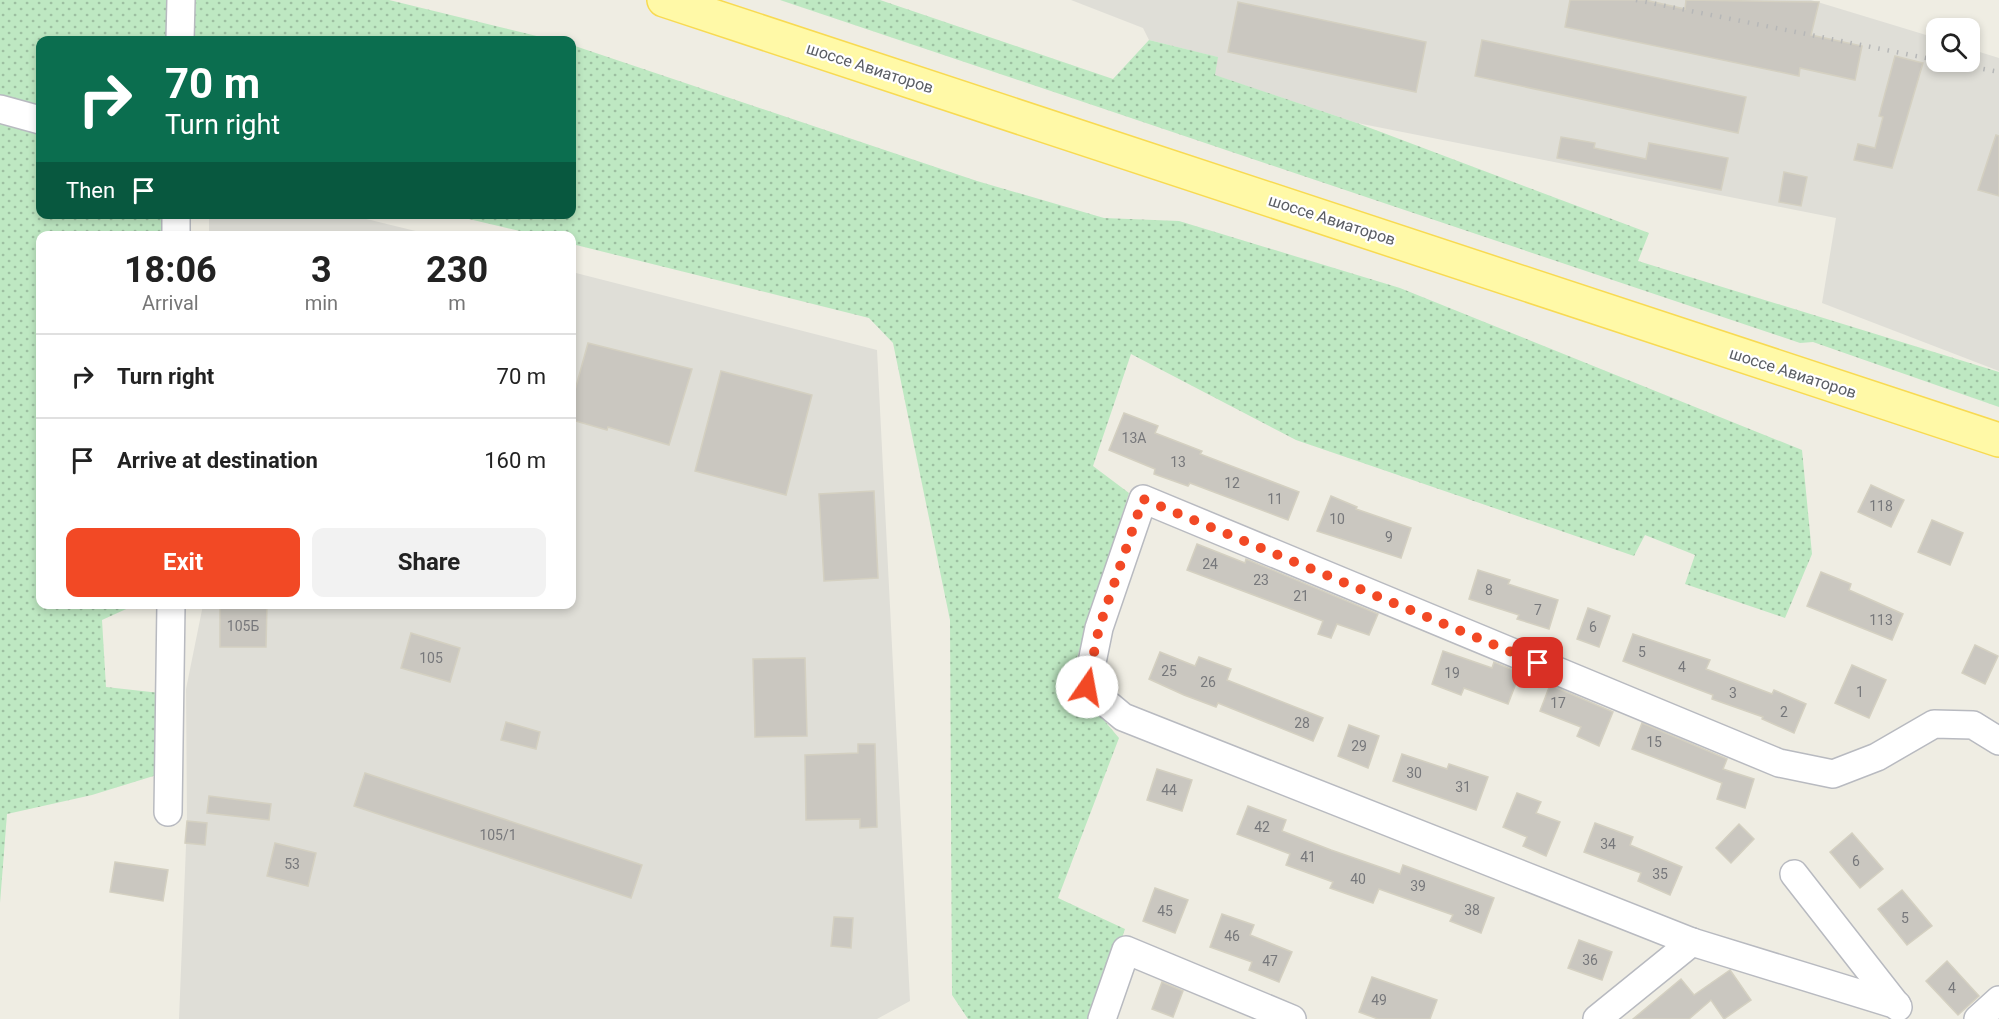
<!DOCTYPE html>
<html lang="en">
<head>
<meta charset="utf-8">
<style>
	:root { --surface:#fff; --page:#f2f2f2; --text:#222; --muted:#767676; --line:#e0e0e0; --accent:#f24925 }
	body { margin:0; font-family:Roboto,sans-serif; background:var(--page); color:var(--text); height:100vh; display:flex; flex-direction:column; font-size:22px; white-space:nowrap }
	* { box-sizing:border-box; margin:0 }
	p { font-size:20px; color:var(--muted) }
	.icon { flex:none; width:33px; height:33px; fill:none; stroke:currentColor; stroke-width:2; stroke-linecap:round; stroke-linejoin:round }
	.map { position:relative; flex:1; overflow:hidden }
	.panel { position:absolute; left:36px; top:231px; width:540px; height:378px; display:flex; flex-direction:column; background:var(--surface); border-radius:12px; box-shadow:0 3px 9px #0003 }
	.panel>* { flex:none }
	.guide { position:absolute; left:36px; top:36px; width:540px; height:183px; border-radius:12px; box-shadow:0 3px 9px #0003; background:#0b6e4f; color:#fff; overflow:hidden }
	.tools { position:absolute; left:1926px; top:18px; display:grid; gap:12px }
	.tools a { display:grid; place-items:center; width:54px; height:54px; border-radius:12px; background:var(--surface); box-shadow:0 3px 9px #0003; font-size:30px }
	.pin { position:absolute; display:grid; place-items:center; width:51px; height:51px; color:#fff; margin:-26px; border-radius:12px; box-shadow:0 3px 9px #0006 }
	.me { position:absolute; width:66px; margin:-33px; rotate:12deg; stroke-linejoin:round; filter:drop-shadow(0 0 4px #0008) }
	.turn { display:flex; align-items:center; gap:21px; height:126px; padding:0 30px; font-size:27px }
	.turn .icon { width:78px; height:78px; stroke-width:2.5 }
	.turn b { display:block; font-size:42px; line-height:51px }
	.then { display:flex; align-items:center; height:57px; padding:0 30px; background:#0003; gap:12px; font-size:22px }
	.eta { display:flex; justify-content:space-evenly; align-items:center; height:102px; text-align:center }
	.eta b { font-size:36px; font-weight:700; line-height:42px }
	.action { display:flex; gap:12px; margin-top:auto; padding:12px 30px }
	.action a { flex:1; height:69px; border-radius:12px; background:var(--accent); color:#fff; font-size:24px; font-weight:700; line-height:69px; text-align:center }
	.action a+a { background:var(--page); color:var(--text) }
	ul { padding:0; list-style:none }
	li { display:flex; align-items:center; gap:18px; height:84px; padding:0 30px; border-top:2px solid var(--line) }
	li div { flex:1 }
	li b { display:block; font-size:22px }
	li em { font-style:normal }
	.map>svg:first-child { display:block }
	.industrial { fill:#dfded7 }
	.grass { fill:url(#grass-dots) }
	.building { fill:#cac7c0; stroke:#d4d0c1; stroke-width:1.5 }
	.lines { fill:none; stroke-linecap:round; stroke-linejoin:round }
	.minor-casing { stroke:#b8bac0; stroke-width:30 }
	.major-casing { stroke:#f8da52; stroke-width:36 }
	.minor { stroke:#fff; stroke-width:27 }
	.major { stroke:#fff9a7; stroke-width:33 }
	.rail { stroke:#b6b7b7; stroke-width:4.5; stroke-dasharray:1.5 8; stroke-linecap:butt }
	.route { stroke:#f24925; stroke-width:10; stroke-dasharray:0 18 }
	.labels { text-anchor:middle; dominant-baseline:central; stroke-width:4.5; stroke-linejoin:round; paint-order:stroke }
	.number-label { font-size:14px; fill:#77787b }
	.street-label { font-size:16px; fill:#5b5e64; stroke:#fff }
</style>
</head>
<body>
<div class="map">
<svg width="1999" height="1019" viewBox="0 0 1999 1019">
	<defs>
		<pattern id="grass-dots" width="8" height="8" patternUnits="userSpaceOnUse" patternTransform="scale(1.5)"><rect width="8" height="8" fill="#bee8c2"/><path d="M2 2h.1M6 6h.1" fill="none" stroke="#9dbfa1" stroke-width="1.8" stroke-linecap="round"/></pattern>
	</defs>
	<rect width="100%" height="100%" fill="#efede3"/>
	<g class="industrial">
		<path d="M1071 0H1811L1936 38V62H1970V49L1999 58V371L1822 303 1836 218 1357 123 1214 75 1217 57 1149 40 1143 28Z"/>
		<path d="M209 214 350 215 432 235H209Z"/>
		<path d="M572 272 877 350 910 1001 877 1019H179L187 821 186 689 203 605 572 604Z"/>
	</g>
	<g class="grass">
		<path d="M0 0H169V40H40V108L0 97Z"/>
		<path d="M192 0H389L553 40H192Z"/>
		<path d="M780 0H880L1113 79 1149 40 1218 57 1215 75 1357 123 1649 233 1638 261 1999 372V407L1813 342 1800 343Z"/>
		<path d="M572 45 977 181 1104 218 1179 221 1400 288 1802 450 1812 554 1785 618 1685 584 1695 555 1645 535 1634 556 1296 440 1131 354 1093 466 1129 493 1070 680 1119 738 1058 898 1125 929 1095 1019H968L952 995 950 620 893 343 869 318 572 244V236L537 235 452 215 572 214Z"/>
		<path d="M0 119 40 129V214L161 215V235L40 236V604L135 605 102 620 106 687 160 693V774L92 795 7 814 0 903Z"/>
	</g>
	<g class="building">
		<path d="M1570 0H1645L1685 9 1686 0 1819 2 1811 35 1862 46 1855 80 1800 68 1799 76 1565 27Z"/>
		<path d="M1238 2 1426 42 1416 92 1228 52Z"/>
		<path d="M1482 40 1746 97 1738 133 1475 76Z"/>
		<path d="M1895 56 1923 63 1892 168 1854 160 1858 144 1875 148 1883 117 1879 116Z"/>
		<path d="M1996 135 1999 136V196L1978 190Z"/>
		<path d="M1561 137 1595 143 1594 148 1646 159 1649 143 1728 158 1721 190 1557 158Z"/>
		<path d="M1784 172 1807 177 1801 206 1779 202Z"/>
		<path d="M588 343 692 369 669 445 608 427 607 430 572 420V401Z"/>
		<path d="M721 371 812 395 786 495 695 471Z"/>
		<path d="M1124 413 1158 426 1155 433 1202 451 1200 454 1299 492 1288 520 1190 483 1188 486 1154 474 1155 469 1109 450Z"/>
		<path d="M1871 485 1904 500 1891 527 1858 512Z"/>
		<path d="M874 491 878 578 824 581 819 494Z"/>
		<path d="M1331 496 1357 507 1356 509 1411 528 1401 558 1317 531Z"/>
		<path d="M1932 520 1963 533 1950 565 1918 552Z"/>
		<path d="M1197 544 1245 563 1246 559 1378 614 1369 635 1337 624 1331 638 1318 634 1323 621 1187 570Z"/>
		<path d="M1478 570 1510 580 1508 584 1558 600 1549 629 1517 619 1519 615 1469 599Z"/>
		<path d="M1821 572 1851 584 1849 590 1903 614 1892 640 1807 606Z"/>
		<path d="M220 604H267L266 647H220Z"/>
		<path d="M1588 608 1610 616 1599 647 1577 639Z"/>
		<path d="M411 633 460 648 450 682 401 668Z"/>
		<path d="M1633 634 1710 660 1706 669 1772 694 1774 690 1806 704 1794 733 1762 719 1763 717 1712 699 1713 695 1623 661Z"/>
		<path d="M1975 645 1998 656 1985 684 1962 673Z"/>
		<path d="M1443 651 1492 668 1494 662 1520 673 1508 704 1464 688 1461 695 1432 684Z"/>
		<path d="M1160 652 1195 666 1199 657 1231 669 1227 680 1323 718 1313 741 1218 703 1216 707 1184 695 1149 679Z"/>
		<path d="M805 658 807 736 755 737 753 659Z"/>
		<path d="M1852 665 1886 680 1869 718 1835 703Z"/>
		<path d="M1550 685 1613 712 1599 746 1577 736 1581 727 1540 711Z"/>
		<path d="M506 722 540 732 536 749 501 740Z"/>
		<path d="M1642 723 1727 759 1723 769 1754 779 1745 808 1717 799 1722 783 1632 749Z"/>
		<path d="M1349 725 1379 736 1368 768 1338 756Z"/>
		<path d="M858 744H875L877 827 860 828V819L806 820 805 755 858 753Z"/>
		<path d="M1402 754 1447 769 1449 764 1488 777 1476 810 1393 781Z"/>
		<path d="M1157 769 1192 780 1182 811 1147 800Z"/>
		<path d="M365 773 642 865 631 898 354 806Z"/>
		<path d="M1517 793 1541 802 1536 813 1560 822 1546 856 1523 846 1527 837 1503 827Z"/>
		<path d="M209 796 271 804 269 820 207 813Z"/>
		<path d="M1248 806 1286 820 1282 831 1331 850 1400 874 1403 865 1494 898 1481 933 1450 921 1453 915 1379 889 1373 903 1330 888 1333 882 1286 865 1290 854 1237 834Z"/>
		<path d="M187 821 207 823 205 845 185 843Z"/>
		<path d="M1595 823 1633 837 1630 845 1682 867 1670 895 1638 881 1641 873 1584 852Z"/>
		<path d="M1739 824 1754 839 1731 863 1716 848Z"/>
		<path d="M1852 833 1883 869 1860 888 1830 852Z"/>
		<path d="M275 843 316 853 308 886 267 876Z"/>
		<path d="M115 862 168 870 163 901 110 892Z"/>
		<path d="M1155 888 1188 900 1175 933 1143 921Z"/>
		<path d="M1902 890 1932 926 1907 945 1878 909Z"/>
		<path d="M1222 914 1254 925 1250 935 1292 952 1279 982 1249 970 1252 962 1210 947Z"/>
		<path d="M834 917 853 918 851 948 831 946Z"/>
		<path d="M1579 940 1612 952 1602 980 1568 968Z"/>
		<path d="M1947 961 1979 996 1958 1015 1926 981Z"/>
		<path d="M1730 970 1751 1000 1724 1019 1711 1000 1689 1019H1633L1681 979 1694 995Z"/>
		<path d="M1372 977 1437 1000 1430 1019H1378L1359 1012Z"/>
		<path d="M1162 982 1183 991 1173 1017 1152 1009Z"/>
	</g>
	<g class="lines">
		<g class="minor-casing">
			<g id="minor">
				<path d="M180 40 181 0"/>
				<path d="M0 109 40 120"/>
				<path d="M176 236V214"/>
				<path d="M168 812 171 604"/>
				<path d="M1794 874 1898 1007"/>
				<path d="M1897 1005 1692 942 1123 717 1087 687 1099 628 1143 499 1779 763 1833 774 1877 757 1934 724 1973 725 1999 741"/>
				<path d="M1102 1019 1126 950 1292 1019"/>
				<path d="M1597 1019 1692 942"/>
				<path d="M1978 1019 1999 1000"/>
			</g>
		</g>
		<g class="major-casing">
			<path id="major" d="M664 0 1999 440"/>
		</g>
		<use href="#minor" class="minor"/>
		<use href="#major" class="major"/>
		<g class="rail">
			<path d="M1636 0 1936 60"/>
			<path d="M1946 62 1999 72"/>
		</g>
	</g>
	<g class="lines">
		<path class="route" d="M1087 687 1099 628 1143 499 1538 663"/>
	</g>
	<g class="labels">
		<g class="number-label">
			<text x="1134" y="438">13А</text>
			<text x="1178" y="462">13</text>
			<text x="1232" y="483">12</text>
			<text x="1275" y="499">11</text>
			<text x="1881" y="506">118</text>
			<text x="1337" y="519">10</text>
			<text x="1389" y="537">9</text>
			<text x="1210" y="564">24</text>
			<text x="1261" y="580">23</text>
			<text x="1489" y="590">8</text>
			<text x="1301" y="596">21</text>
			<text x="1538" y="610">7</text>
			<text x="1881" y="620">113</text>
			<text x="243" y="626">105Б</text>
			<text x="1593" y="627">6</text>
			<text x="1642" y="652">5</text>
			<text x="431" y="658">105</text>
			<text x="1682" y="667">4</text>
			<text x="1169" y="671">25</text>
			<text x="1452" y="673">19</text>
			<text x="1208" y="682">26</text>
			<text x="1860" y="692">1</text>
			<text x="1733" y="693">3</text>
			<text x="1558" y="703">17</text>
			<text x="1784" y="712">2</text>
			<text x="1302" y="723">28</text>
			<text x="1654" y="742">15</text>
			<text x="1359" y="746">29</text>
			<text x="1414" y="773">30</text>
			<text x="1463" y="787">31</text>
			<text x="1169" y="790">44</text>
			<text x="1262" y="827">42</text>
			<text x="498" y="835">105/1</text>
			<text x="1608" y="844">34</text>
			<text x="1308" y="857">41</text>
			<text x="1856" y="861">6</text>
			<text x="292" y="864">53</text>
			<text x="1660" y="874">35</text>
			<text x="1358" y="879">40</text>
			<text x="1418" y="886">39</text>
			<text x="1472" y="910">38</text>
			<text x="1165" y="911">45</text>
			<text x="1905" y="918">5</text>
			<text x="1232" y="936">46</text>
			<text x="1590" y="960">36</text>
			<text x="1270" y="961">47</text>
			<text x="1952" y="988">4</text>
			<text x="1379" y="1000">49</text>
		</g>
		<g class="street-label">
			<text transform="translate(870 68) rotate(18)">шоссе Авиаторов</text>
			<text transform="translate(1332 220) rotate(18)">шоссе Авиаторов</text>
			<text transform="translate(1793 373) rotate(18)">шоссе Авиаторов</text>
		</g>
	</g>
</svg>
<div class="tools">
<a><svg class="icon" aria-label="search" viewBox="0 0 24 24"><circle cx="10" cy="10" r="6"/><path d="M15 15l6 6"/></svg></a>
</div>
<div class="pin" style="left:1538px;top:663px;background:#d93025"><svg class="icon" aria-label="arrive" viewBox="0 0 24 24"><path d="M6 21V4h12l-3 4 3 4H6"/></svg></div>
<svg class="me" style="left:1087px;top:687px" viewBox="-20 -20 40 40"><circle r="19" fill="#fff"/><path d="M0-13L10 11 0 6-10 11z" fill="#f24925"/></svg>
<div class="guide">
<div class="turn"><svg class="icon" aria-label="right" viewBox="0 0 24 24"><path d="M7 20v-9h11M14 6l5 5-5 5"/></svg><div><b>70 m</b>Turn right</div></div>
<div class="then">Then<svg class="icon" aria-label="arrive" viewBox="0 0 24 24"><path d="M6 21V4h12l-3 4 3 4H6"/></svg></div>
</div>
<section class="panel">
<div class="eta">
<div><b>18:06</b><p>Arrival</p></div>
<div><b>3</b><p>min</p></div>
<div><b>230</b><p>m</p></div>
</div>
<ul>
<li><svg class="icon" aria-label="right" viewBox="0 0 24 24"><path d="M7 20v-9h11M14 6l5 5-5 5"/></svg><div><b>Turn right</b></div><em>70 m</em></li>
<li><svg class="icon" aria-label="arrive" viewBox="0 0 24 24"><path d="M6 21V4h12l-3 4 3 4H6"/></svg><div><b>Arrive at destination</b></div><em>160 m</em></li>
</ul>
<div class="action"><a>Exit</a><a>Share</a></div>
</section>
</div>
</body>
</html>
